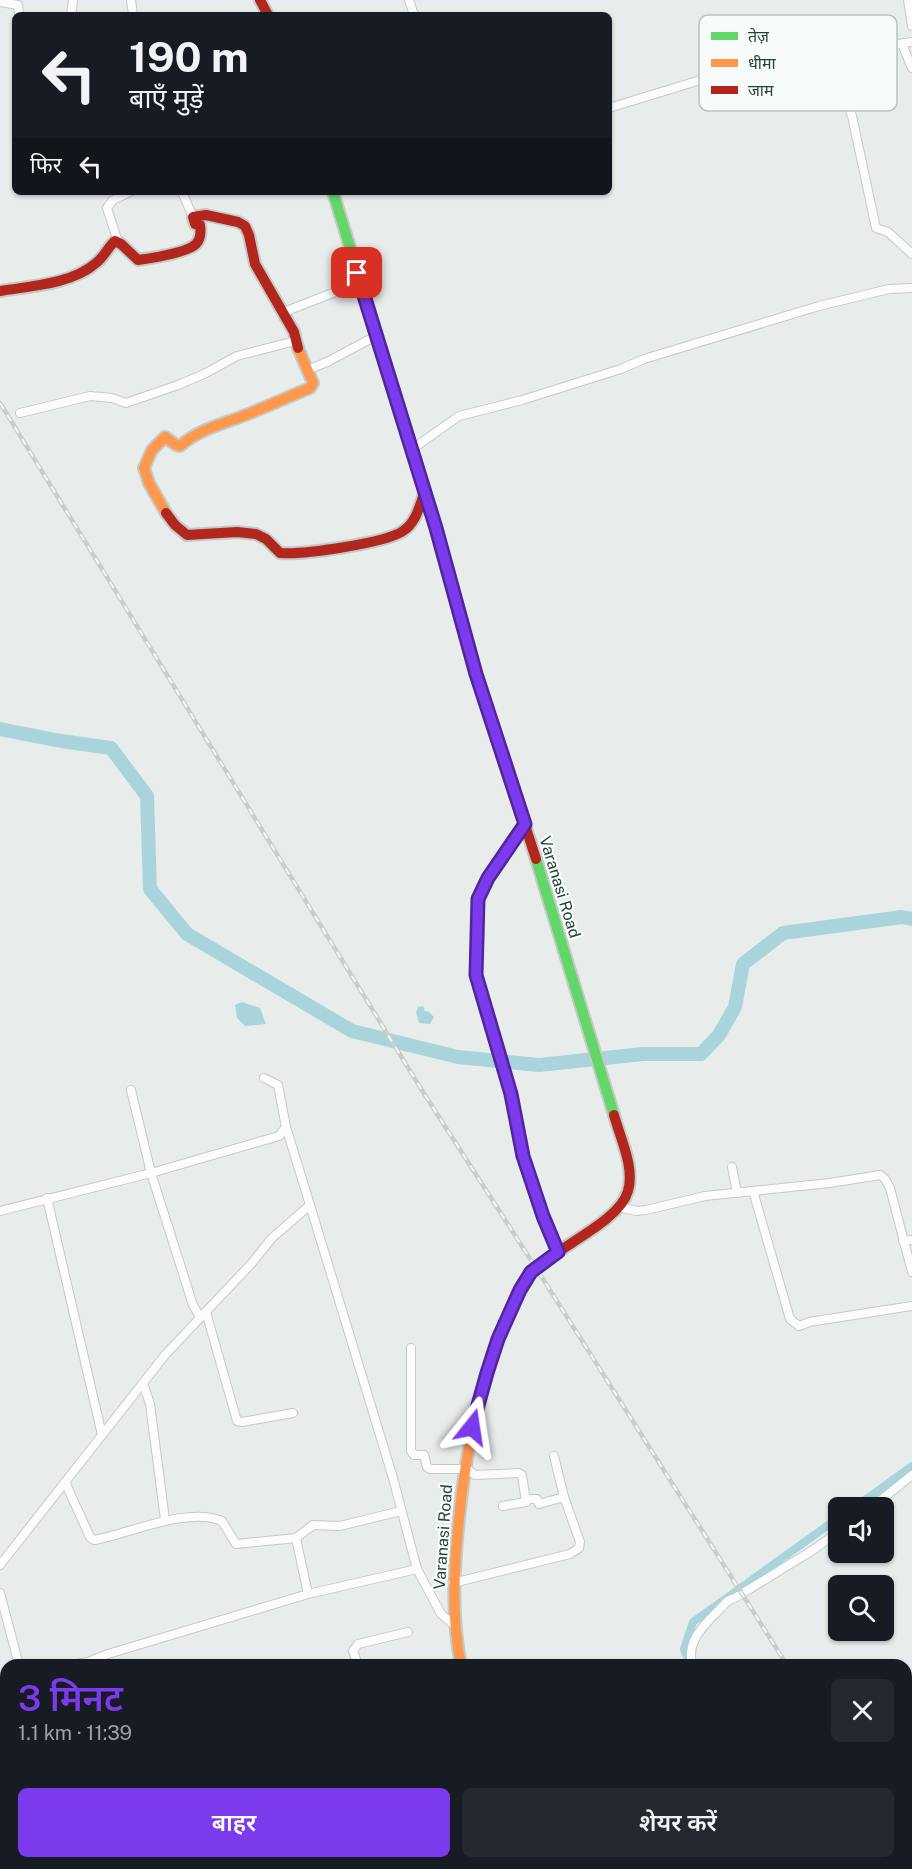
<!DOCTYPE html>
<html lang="hi">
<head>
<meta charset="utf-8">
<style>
	:root { --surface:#171b24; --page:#242831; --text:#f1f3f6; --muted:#9ea1a6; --accent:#7c3aed }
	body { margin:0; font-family:"Public Sans","Noto Sans Devanagari",sans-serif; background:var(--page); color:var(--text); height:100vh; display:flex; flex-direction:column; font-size:22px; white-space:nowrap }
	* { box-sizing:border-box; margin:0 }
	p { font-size:20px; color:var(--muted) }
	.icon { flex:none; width:33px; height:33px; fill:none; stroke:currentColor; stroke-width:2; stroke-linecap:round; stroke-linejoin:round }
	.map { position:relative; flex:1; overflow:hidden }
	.panel { position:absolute; left:0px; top:1659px; width:912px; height:210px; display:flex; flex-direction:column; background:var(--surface); border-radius:18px 18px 0 0; box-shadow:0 2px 4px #0004 }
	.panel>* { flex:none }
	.guide { position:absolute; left:12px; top:12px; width:600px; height:183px; border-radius:9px; box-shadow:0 2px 4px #0004; background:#171b24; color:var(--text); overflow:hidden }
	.tools { position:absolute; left:828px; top:1497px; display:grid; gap:12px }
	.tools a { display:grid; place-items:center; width:66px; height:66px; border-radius:9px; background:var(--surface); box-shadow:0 2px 4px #0004; font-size:30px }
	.pin { position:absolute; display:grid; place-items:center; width:51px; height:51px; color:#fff; margin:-26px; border-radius:12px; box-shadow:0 3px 9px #0006 }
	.me { position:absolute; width:66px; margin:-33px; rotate:15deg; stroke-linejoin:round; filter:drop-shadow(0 0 4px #0008) }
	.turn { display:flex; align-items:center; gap:21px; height:126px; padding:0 18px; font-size:27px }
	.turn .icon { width:78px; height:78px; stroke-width:2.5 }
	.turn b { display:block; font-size:42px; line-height:51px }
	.then { display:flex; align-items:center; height:57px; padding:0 18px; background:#0003; gap:12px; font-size:22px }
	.round { display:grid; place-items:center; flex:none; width:63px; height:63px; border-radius:9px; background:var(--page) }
	.summary { display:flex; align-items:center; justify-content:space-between; height:102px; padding:0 18px }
	h1 { font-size:36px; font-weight:600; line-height:45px; color:var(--accent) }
	.cta { display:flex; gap:12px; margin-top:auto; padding:12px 18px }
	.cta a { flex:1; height:69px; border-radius:9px; background:var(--accent); color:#fff; font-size:24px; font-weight:600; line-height:69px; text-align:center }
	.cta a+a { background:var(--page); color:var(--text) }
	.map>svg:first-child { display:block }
	.water { fill:#a9d4db }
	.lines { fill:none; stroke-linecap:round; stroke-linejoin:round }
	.canal { stroke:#a9d4db; stroke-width:8 }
	.river { stroke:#a9d4db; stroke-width:14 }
	.street-casing { stroke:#c5cac8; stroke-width:10 }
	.fast-casing { stroke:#c3cbc8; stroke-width:14 }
	.slow-casing { stroke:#c3cbc8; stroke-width:14 }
	.jam-casing { stroke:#c3cbc8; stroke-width:14 }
	.street { stroke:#fcfcfc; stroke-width:8 }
	.fast { stroke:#63d668; stroke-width:10 }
	.slow { stroke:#ff974d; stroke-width:10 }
	.jam { stroke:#b3261e; stroke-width:10 }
	.rail-casing { stroke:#c9cdcc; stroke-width:4.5 }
	.rail { stroke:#f7fbf9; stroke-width:2; stroke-dasharray:7; stroke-linecap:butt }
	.route-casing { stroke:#51269a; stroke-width:15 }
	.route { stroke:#7c3aed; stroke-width:10 }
	.labels { text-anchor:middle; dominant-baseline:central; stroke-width:4.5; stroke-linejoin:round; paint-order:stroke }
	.street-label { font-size:16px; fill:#24423a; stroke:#f7fbf9 }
	.key { fill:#f7fbf9; stroke:#b8c4c0; stroke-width:1.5 }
	.key-label { font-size:16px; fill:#24423a }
</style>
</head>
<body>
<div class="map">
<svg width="912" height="1869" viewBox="0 0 912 1869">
	<rect width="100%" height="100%" fill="#e8edeb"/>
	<g class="water">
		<path d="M242 1002 260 1008 266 1024 245 1026 237 1018 235 1005Z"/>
		<path d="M423 1006 425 1011 429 1012 434 1017 430 1024 419 1023 416 1012 418 1007Z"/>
	</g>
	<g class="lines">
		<g class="canal">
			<path d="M854 1508 912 1466"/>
			<path d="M690 1665 684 1649 693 1622 838 1518"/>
			<path d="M817 1863 822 1869"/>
		</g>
		<path class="river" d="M0 729 61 741 111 748 147 796 150 889 187 934 352 1031 458 1057 539 1065 643 1054H701L719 1035 735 1007 743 964 783 933 902 917 912 919"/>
		<g class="street-casing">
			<g id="street">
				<path d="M131 0 133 15"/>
				<path d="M409 0 414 15"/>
				<path d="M908 0 912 26"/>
				<path d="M0 2 18 5 19 15"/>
				<path d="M71 15 73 0"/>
				<path d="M902 44 912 68"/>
				<path d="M829 54 852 116 876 228 888 232 912 254"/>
				<path d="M609 108 720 74 765 66 805 51 829 54 912 42"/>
				<path d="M182 192 193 217"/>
				<path d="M118 242 107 208 113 200 130 192"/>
				<path d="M284 312 343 289 351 283 357 273"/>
				<path d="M307 370 327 362 376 336"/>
				<path d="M20 413 90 396 112 398 126 403 178 385 204 374 237 356 295 341"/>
				<path d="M411 450 459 416 522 400 621 369 644 359 819 306 889 289 912 288"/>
				<path d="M525 824 488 878 479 894 476 915V975L511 1093 523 1156 542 1216 558 1252"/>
				<path d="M264 1078 278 1085 286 1127"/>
				<path d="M131 1090 151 1173 193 1305 200 1317"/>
				<path d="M732 1167 737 1193"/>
				<path d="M753 1191 790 1319 799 1326 807 1323"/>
				<path d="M47 1198 102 1435"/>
				<path d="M619 1207 636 1211 646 1210 705 1196 830 1183 880 1175 885 1179 890 1188 912 1272"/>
				<path d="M0 1211 151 1173 279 1136 286 1127 310 1205"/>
				<path d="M903 1241 912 1240"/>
				<path d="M206 1312 237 1421 242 1422 293 1413"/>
				<path d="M809 1322 912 1306"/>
				<path d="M411 1348V1451L414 1455H424L427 1467 430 1469H463"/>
				<path d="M143 1383 150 1404 165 1520"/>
				<path d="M465 1467 475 1475 519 1473 522 1475 526 1502"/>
				<path d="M65 1482 90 1537 94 1540C129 1534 188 1506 222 1521L236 1544 296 1538 308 1594"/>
				<path d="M503 1506 526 1502 529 1499H537L539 1504 564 1497"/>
				<path d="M871 1508 912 1475"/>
				<path d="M296 1538 313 1525 340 1526 401 1511"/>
				<path d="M0 1565 165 1355 251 1264 272 1238 310 1205 393 1478 417 1569 441 1614 454 1625"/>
				<path d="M453 1583 570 1554 579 1548 580 1542 564 1497 554 1456"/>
				<path d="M0 1593 19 1665"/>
				<path d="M70 1665 88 1662 108 1654 308 1594 417 1569"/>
				<path d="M358 1665 353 1651 358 1644 408 1632"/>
				<path d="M692 1665C686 1640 705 1624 721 1608 726 1603 727 1600 735 1598L813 1550 838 1532"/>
				<path d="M0 1836 6 1835"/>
				<path d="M74 1863 75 1869"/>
				<path d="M683 1869 688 1863"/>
			</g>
		</g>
		<g class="fast-casing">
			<g id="fast">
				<path d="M333 192 436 528 464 631"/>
				<path d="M536 859 614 1115"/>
				<path d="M537 1863 540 1869"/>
			</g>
		</g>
		<g class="slow-casing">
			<g id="slow">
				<path d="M166 513 149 483 144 468 152 450 165 437 176 445 180 446C196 432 215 426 235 419 260 410 285 398 310 388L313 383 298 348"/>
				<path d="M461 1665C451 1616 454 1568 459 1518 466 1450 479 1384 506 1321"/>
			</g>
		</g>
		<g class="jam-casing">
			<g id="jam">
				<path d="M260 0 268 15"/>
				<path d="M0 291C31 286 72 284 96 263 104 257 108 247 115 241L121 244 138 260C152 258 187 253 196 244 201 239 201 232 200 225L195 224 193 217 206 215 238 222 245 226 249 235 255 264 294 332 298 348"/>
				<path d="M166 513 175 525 187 535 237 532 256 534 266 539 280 553C302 555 386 543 403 531 416 523 420 505 425 491"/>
				<path d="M464 631 476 674 536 859"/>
				<path d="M506 1321C513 1305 519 1286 531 1273 554 1248 619 1223 628 1191 635 1167 620 1138 614 1115"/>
			</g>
		</g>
		<use href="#street" class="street"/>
		<use href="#fast" class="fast"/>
		<use href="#slow" class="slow"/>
		<use href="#jam" class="jam"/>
		<g class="rail-casing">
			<g id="rail">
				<path d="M0 403 423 1092 536 1268 787 1665"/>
				<path d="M906 1856 912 1866"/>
			</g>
		</g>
		<use href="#rail" class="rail"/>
	</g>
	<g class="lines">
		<g class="route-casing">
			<path id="route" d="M357 273 436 528 476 674 525 824 488 878 478 899 476 975 511 1094 523 1156 543 1216 558 1252 531 1272 520 1290 498 1339 487 1373 472 1427"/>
		</g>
		<use href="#route" class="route"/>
	</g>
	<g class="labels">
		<g class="street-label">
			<text transform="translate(560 887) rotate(73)">Varanasi Road</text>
			<text transform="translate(443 1537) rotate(-86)">Varanasi Road</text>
		</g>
	</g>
	<rect x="699" y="15" width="198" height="96" rx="9" class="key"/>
	<rect x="711" y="32" width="27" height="8" fill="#63d668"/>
	<rect x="711" y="59" width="27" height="8" fill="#ff974d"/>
	<rect x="711" y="86" width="27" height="8" fill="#b3261e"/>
	<g class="key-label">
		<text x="748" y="42">तेज़</text>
		<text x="748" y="69">धीमा</text>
		<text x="748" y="96">जाम</text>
	</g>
</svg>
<div class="tools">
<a><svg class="icon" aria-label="sound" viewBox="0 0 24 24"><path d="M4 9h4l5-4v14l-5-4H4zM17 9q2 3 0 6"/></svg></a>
<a><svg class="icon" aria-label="search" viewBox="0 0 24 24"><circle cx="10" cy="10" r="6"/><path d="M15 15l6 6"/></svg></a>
</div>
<div class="pin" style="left:357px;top:273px;background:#d93025"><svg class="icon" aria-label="arrive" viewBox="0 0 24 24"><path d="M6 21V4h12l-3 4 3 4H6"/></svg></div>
<svg class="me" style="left:472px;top:1427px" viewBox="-20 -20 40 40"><path d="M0-17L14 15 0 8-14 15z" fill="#7c3aed" stroke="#fff" stroke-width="4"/></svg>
<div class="guide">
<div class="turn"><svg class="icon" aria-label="left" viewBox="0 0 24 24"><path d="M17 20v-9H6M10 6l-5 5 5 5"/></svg><div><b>190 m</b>बाएँ मुड़ें</div></div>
<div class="then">फिर<svg class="icon" aria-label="left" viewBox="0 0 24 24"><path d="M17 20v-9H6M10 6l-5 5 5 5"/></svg></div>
</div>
<section class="panel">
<div class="summary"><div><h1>3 मिनट</h1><p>1.1 km · 11:39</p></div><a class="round"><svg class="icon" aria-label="close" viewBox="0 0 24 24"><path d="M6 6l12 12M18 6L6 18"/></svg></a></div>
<div class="cta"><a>बाहर</a><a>शेयर करें</a></div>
</section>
</div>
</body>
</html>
